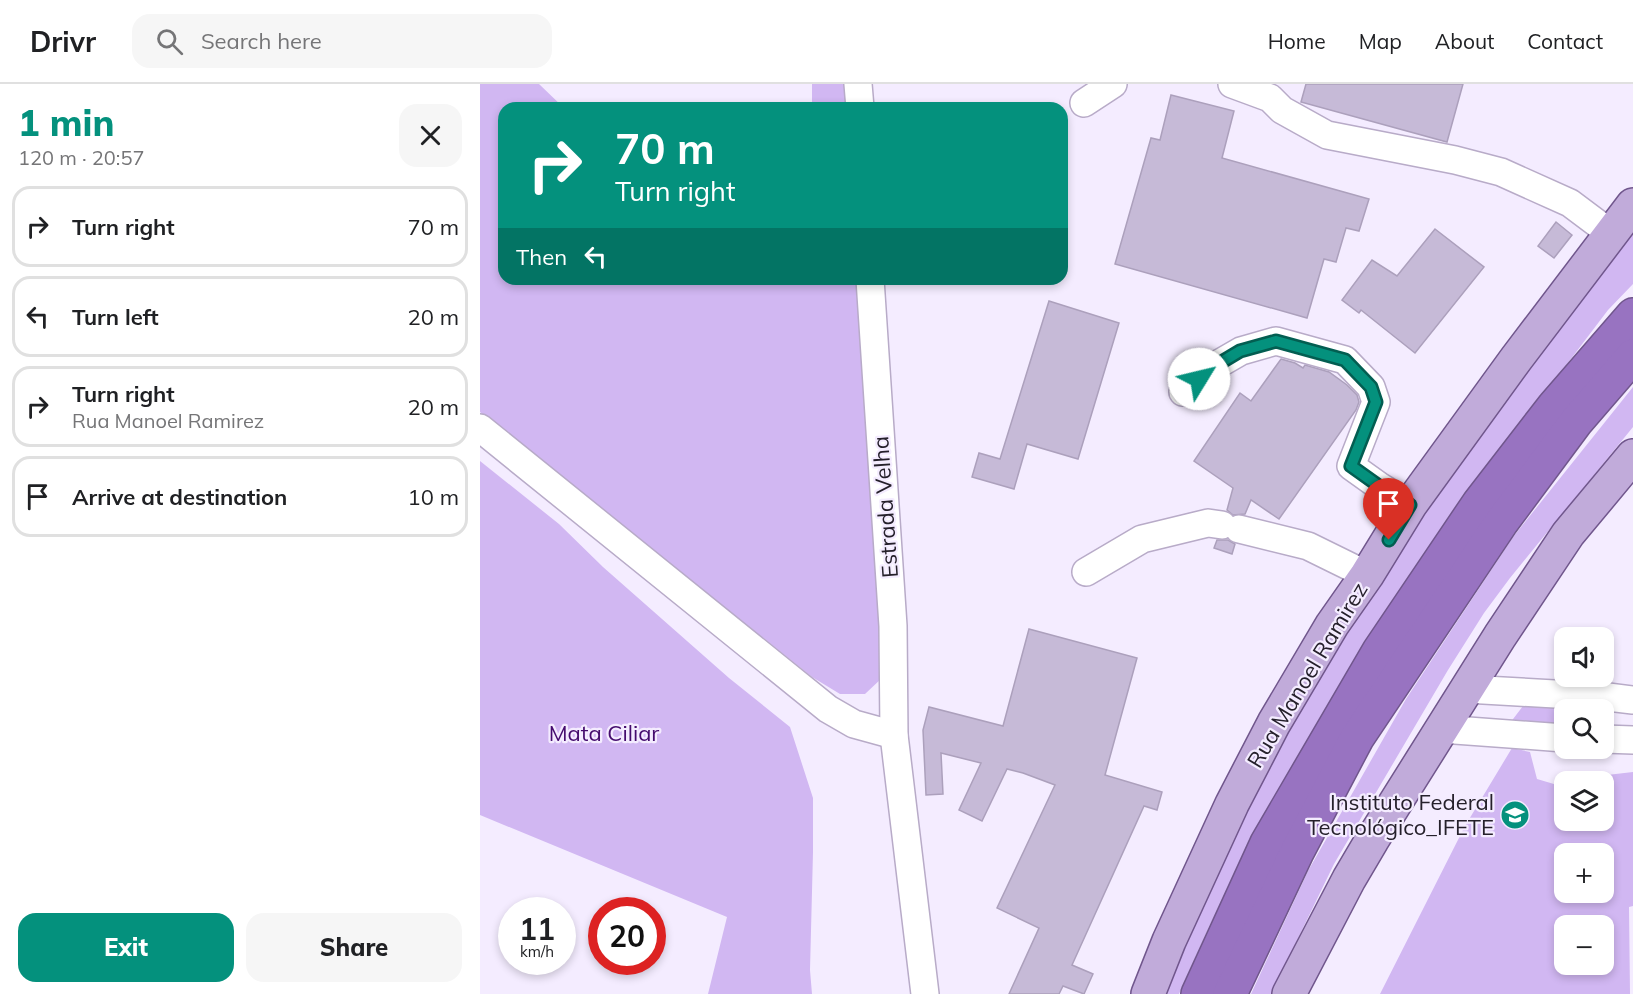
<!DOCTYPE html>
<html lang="en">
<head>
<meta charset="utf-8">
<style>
	:root { --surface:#fff; --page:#f6f6f6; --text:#202124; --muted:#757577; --line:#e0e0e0; --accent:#04917d }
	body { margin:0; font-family:Mulish,sans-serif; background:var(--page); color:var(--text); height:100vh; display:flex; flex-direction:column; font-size:22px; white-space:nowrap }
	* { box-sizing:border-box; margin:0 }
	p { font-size:20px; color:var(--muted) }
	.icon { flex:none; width:33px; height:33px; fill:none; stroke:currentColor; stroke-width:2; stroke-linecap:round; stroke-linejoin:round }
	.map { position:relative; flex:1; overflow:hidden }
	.details { display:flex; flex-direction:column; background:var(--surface); width:480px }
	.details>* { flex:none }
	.guide { position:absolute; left:18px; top:18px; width:570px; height:183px; border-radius:18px; box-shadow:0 3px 9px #0003; background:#04917d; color:#fff; overflow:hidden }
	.tools { position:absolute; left:1074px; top:543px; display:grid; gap:12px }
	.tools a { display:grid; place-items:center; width:60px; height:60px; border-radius:12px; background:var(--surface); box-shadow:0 3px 9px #0003; font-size:30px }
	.speed { position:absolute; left:18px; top:813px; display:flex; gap:12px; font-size:30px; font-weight:700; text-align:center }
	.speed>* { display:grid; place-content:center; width:78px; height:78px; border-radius:50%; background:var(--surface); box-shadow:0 3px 9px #0003; line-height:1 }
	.speed small { font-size:15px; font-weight:400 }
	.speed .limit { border:9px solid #d22; background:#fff; color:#111 }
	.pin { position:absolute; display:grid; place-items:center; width:51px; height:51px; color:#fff; margin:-62px -26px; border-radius:50% 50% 50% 0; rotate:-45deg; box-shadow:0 0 6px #0007 }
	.pin .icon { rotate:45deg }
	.me { position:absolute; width:66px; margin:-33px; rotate:54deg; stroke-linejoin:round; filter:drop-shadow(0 0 4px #0008) }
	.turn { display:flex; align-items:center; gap:21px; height:126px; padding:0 18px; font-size:27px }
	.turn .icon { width:78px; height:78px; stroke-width:2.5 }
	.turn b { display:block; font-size:42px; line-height:51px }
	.then { display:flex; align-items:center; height:57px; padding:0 18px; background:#0003; gap:12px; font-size:22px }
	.round { display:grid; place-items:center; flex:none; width:63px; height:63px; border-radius:18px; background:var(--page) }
	.summary { display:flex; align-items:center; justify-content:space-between; height:102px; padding:0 18px }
	h1 { font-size:36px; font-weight:800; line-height:45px; color:var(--accent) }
	.button { display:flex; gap:12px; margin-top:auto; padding:12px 18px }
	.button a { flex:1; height:69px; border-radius:18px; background:var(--accent); color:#fff; font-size:24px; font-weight:800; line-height:69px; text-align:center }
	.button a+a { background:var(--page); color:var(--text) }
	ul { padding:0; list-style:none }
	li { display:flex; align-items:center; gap:18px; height:81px; margin:0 12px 9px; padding:0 6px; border:3px solid var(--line); border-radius:18px }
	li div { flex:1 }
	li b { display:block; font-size:22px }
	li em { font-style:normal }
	header { display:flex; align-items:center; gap:36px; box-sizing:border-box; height:84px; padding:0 30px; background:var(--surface); border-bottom:2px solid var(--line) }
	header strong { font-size:28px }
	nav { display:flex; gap:33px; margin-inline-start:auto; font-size:21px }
	.search { width:420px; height:54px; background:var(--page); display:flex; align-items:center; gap:15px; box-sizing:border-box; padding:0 21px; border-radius:18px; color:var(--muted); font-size:22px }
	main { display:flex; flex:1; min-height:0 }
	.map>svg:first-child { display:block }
	.green { fill:#d1b7f2; fill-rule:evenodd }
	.building { fill:#c6bad7; stroke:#aca0bc; stroke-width:1.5 }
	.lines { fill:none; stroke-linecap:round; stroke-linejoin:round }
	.minor-casing { stroke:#b8abc8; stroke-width:30 }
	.major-casing { stroke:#70568c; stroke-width:36 }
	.highway-casing { stroke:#70568c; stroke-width:36 }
	.minor { stroke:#fff; stroke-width:27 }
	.major { stroke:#c1abda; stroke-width:33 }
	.highway { stroke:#9873c1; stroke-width:33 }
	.route-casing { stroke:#035e51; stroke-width:15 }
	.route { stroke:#04917d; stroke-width:10 }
	.labels { text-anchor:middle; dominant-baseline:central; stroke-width:4.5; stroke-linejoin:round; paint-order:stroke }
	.street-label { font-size:22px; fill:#25202b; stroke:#f4ecff }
	.park-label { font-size:22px; fill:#450c6e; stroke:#f4ecff }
	.poi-label { font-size:22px; fill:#25202b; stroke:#f4ecff; text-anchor:end }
</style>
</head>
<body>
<header>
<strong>Drivr</strong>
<div class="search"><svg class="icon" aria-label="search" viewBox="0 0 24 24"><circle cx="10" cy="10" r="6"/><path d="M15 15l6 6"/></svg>Search here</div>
<nav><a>Home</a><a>Map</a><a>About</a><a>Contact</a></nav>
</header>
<main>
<section class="details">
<div class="summary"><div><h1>1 min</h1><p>120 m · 20:57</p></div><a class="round"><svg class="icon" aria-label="close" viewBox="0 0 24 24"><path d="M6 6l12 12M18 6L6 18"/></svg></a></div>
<ul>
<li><svg class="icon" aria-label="right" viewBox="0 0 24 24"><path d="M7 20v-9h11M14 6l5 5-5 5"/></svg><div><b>Turn right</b></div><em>70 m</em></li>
<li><svg class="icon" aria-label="left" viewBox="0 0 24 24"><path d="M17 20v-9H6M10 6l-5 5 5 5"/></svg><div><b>Turn left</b></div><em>20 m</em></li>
<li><svg class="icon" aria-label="right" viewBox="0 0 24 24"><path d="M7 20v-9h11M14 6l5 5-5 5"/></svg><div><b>Turn right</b><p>Rua Manoel Ramirez</p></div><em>20 m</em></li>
<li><svg class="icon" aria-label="arrive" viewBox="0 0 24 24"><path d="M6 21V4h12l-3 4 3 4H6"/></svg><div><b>Arrive at destination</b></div><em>10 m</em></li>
</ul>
<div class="button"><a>Exit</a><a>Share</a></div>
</section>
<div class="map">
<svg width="1153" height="910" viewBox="0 0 1153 910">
	<rect width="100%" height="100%" fill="#f4ecff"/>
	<g class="green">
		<path d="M0 0H59L84 24H24V195H377L404 571 402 594 385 610H360L332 593 0 328Z"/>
		<path d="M332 0H367L368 24H332Z"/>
		<path d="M1153 145V200L1128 226 1062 313 779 743 729 843 699 910H680L806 643 958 405Z"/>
		<path d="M1153 303V343L1030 494 1004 529 968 586 854 780 791 910H771L828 787 926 615 1033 453Z"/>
		<path d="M0 377 79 440 123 483 249 594 310 643 333 714V768L330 886 332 910H228L247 833 0 731Z"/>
		<path d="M1043 622 1126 624V646H1124V626H1084V643L1030 639Z"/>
		<path d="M1032 664 1050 668 1057 695 1084 703V736H1124V698L1110 697 1127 691 1153 688V822L1149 823 1150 910H900L985 742ZM1084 770H1124V808H1084ZM1084 842H1124V880H1084Z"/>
	</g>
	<g class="building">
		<path d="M826 0H983L967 58 821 18Z"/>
		<path d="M691 11 754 27 742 74 889 115 879 147 866 144 856 178 844 175 827 234 635 180 671 54 680 56Z"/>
		<path d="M1076 138 1092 151 1074 174 1058 162Z"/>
		<path d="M955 145 1004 183 935 269 881 226 879 229 862 216 892 176 917 192Z"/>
		<path d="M569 217 639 239 598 375 547 360 534 405 492 393 499 369 520 375Z"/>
		<path d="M801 275 815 279 823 284 825 281 849 288 867 301 877 311 879 318 876 326 799 435 771 416 765 430 753 431 747 426 753 404 714 377 760 309 771 317Z"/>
		<path d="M737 456H748L755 460 752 470 734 464Z"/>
		<path d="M549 545 657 574 625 691 682 708 677 726 664 722 592 881 613 890 604 910 583 902 579 910H529L559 844 517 824 575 701 543 689 527 685 502 737 479 726 501 679 461 669 463 710 446 711 443 646 449 623 523 642Z"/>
	</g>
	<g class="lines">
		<g class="minor-casing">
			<g id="minor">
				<path d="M378 0 380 24"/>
				<path d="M752 0 790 14 802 26 847 51 975 76 1021 88 1090 119 1130 149"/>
				<path d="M604 19 633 0"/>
				<path d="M390 195 413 542 414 651 445 910"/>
				<path d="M703 308 735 282 761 267 796 257 865 276 891 303 896 318 871 382 899 402 930 421"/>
				<path d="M0 344 348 625 374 640 414 651"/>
				<path d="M759 445 828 462 887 491"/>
				<path d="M606 488 662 455 728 439 742 441"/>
				<path d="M986 605 1128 613 1153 616"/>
				<path d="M961 645 1084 654"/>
				<path d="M1124 655 1153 656"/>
			</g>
		</g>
		<g class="major-casing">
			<g id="major">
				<path d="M668 910 689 857 752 720 794 639 852 541 887 491 930 421 1036 275 1153 121"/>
				<path d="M809 910 869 795 892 756 1020 552 1088 450 1153 372"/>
			</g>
		</g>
		<g class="highway-casing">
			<g id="highway">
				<path d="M718 910 787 759 899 567 999 419 1074 322 1153 231"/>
				<path d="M750 910 817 768 877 654 1021 439 1096 338 1153 272"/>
			</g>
		</g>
		<use href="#minor" class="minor"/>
		<use href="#major" class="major"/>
		<use href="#highway" class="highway"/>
	</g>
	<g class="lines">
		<g class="route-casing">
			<path id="route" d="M719 295 735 282 760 267 796 257 865 276 891 303 896 318 871 382 899 402 930 421 909 456"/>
		</g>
		<use href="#route" class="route"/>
	</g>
	<defs>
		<g id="university-disc" transform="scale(1.5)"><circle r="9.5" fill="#04917d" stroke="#f4ecff"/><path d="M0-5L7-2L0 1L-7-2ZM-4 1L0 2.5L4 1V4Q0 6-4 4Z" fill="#fff"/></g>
	</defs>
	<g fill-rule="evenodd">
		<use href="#university-disc" x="1035" y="731"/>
	</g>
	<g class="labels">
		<g class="street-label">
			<text transform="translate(405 423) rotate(-94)">Estrada Velha</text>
			<text transform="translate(827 591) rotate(-59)">Rua Manoel Ramirez</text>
		</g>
		<g class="park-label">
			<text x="124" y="649">Mata Ciliar</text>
		</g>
		<g class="poi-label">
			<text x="1014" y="718">Instituto Federal<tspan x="1014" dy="25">Tecnológico_IFETE</tspan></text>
		</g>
	</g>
</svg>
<div class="tools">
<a><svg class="icon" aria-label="sound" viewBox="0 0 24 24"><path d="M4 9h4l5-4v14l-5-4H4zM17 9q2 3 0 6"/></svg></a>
<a><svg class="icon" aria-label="search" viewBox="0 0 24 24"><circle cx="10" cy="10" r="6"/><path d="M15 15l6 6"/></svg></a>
<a><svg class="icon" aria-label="layers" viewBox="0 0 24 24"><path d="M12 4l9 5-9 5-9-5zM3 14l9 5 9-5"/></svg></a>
<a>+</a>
<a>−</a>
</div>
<div class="speed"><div>11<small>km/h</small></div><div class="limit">20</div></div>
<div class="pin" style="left:909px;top:456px;background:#d93025"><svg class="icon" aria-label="arrive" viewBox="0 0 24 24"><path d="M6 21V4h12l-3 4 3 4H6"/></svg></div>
<svg class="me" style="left:719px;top:295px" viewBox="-20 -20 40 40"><circle r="19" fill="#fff"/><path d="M0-13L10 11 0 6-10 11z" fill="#04917d"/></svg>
<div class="guide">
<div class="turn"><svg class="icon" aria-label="right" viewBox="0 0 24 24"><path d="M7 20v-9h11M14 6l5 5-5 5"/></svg><div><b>70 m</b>Turn right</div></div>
<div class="then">Then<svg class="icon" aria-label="left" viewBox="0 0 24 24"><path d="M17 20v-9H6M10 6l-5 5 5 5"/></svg></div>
</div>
</div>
</main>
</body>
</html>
